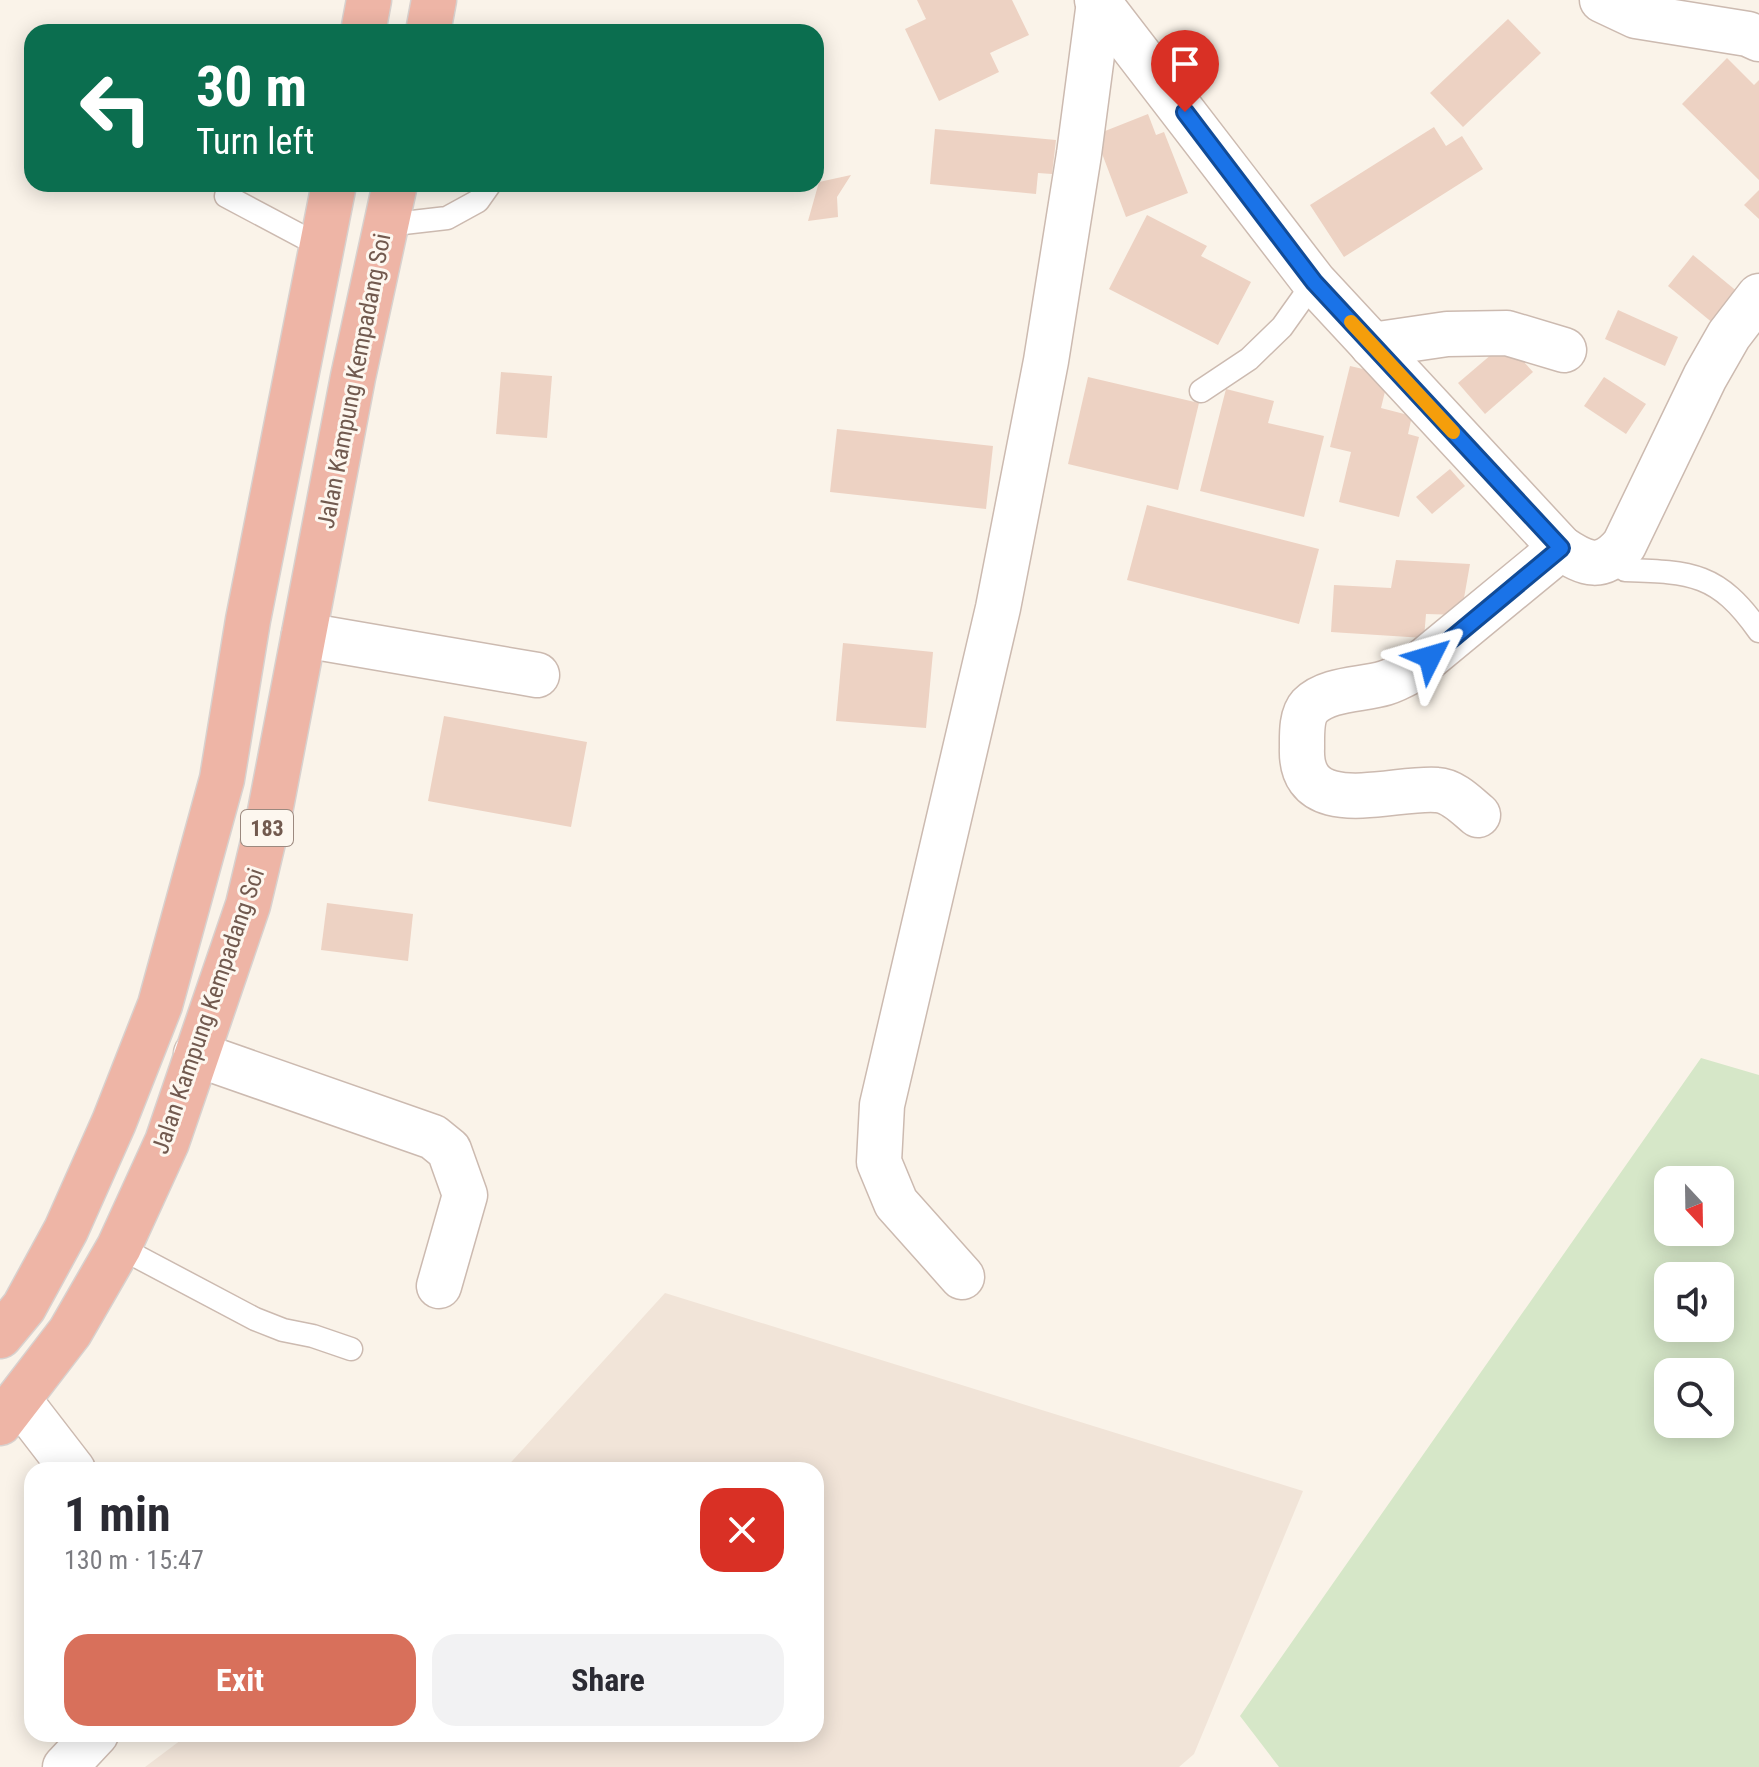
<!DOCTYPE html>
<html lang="en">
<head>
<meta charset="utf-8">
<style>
	:root { --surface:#fff; --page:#f2f2f3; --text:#2b2b33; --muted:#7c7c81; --accent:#d8705b }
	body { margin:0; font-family:"Roboto Condensed",sans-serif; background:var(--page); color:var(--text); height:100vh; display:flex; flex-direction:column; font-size:30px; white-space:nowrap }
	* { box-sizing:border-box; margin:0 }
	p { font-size:26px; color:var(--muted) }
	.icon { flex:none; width:44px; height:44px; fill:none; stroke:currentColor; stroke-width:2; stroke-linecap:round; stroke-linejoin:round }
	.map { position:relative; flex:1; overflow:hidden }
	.side { position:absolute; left:24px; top:1462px; width:800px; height:280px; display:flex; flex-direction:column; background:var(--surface); border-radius:24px; box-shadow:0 4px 20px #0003 }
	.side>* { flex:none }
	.banner { position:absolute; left:24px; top:24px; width:800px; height:168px; border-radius:24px; box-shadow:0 4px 20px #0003; background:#0b6e4f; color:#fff; overflow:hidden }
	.needle { width:52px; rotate:158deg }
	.tools { position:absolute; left:1654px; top:1166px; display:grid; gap:16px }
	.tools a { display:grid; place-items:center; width:80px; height:80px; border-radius:16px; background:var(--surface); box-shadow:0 4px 20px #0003; font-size:40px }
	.pin { position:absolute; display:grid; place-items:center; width:68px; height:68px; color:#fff; margin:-82px -34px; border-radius:50% 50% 50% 0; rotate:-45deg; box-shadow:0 0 8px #0007 }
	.pin .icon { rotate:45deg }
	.me { position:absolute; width:88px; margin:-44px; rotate:50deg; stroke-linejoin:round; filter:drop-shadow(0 0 6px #0008) }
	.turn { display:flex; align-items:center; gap:28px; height:168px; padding:0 40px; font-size:36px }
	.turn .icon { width:104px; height:104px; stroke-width:2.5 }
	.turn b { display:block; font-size:56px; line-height:68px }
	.round { display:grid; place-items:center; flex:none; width:84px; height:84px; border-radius:24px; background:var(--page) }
	.headline { display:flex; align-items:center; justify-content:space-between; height:136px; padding:0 40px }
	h1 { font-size:48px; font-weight:700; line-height:60px }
	.action { display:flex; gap:16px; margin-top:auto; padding:16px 40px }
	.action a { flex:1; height:92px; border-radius:24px; background:var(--accent); color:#fff; font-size:32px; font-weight:700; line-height:92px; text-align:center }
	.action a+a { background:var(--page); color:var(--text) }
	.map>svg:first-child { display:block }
	.residential { fill:#f1e4d8 }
	.green { fill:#d6e7c8; fill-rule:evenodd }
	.building { fill:#edd2c3 }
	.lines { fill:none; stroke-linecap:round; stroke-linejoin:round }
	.lane-casing { stroke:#ccbab0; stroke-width:25 }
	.street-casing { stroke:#ccbab0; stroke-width:47 }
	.highway-casing { stroke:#d8d1ce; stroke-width:47 }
	.lane { stroke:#fff; stroke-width:22 }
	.street { stroke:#fff; stroke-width:44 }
	.highway { stroke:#eeb5a6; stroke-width:44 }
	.route-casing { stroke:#114b97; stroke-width:20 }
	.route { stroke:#1a73e8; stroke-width:14 }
	.slow { stroke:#f59e0b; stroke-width:14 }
	.labels { text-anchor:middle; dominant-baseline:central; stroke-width:6; stroke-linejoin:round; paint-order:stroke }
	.shield { fill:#fdf7ef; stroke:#9c897f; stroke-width:2 }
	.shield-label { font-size:22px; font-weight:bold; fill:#725a4f }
	.street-label { font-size:24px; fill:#725a4f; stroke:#fdf7ef }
</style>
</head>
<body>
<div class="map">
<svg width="1759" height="1767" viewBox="0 0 1759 1767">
	<rect width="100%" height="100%" fill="#faf3e9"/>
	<path class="residential" d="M665 1293 1303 1491 1194 1754 1179 1767H145L189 1734H816V1470H504Z"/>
	<path class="green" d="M1701 1058 1759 1075V1767H1279L1240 1716ZM1668 1180H1720V1232H1668ZM1668 1276H1720V1328H1668ZM1668 1372H1720V1424H1668Z"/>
	<g class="building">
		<path d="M917 0H1012L1029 35 990 53 999 72 939 101 905 29 926 19Z"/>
		<path d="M1508 19 1541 53 1463 127 1430 93Z"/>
		<path d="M1727 58 1754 85 1759 80V180L1682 104Z"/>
		<path d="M1148 114 1156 135 1164 132 1188 193 1126 217 1095 135Z"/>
		<path d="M1434 127 1446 146 1462 136 1483 169 1344 257 1310 205Z"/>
		<path d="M935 129 1056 140 1052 174 1038 173 1036 194 930 184Z"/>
		<path d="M851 175 837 197 838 217 808 221 819 182Z"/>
		<path d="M1759 190V219L1744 205Z"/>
		<path d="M1147 215 1207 246 1201 256 1251 282 1218 345 1109 289Z"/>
		<path d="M1693 255 1739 293 1714 324 1668 286Z"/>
		<path d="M1618 310 1678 337 1665 366 1605 339Z"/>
		<path d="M1506 342 1533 372 1485 414 1458 383Z"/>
		<path d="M1350 366 1389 375 1381 408 1412 416 1408 434 1419 437 1399 517 1339 502 1351 452 1330 447Z"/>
		<path d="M501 372 552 376 547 438 496 434Z"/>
		<path d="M1088 377 1199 403 1178 490 1068 464Z"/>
		<path d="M1604 377 1646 404 1626 434 1584 406Z"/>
		<path d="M1226 389 1274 401 1268 423 1324 436 1304 517 1200 491Z"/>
		<path d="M837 429 993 446 986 509 830 492Z"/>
		<path d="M1450 469 1465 486 1432 514 1416 497Z"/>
		<path d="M1147 505 1319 549 1299 624 1127 580Z"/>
		<path d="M1396 560 1470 564 1461 615 1426 614 1424 638 1331 632 1334 585 1391 588Z"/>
		<path d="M843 643 933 652 926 728 836 721Z"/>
		<path d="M444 716 587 742 571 827 428 801Z"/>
		<path d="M327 903 413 914 408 961 321 950Z"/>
	</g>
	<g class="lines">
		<g class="lane-casing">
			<g id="lane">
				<path d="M226 196 322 247"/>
				<path d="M386 225 447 218 478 201 490 184"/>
				<path d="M1201 391 1249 359 1282 327 1314 282"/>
				<path d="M1612 558 1625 570C1692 572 1718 573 1759 631"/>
				<path d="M119 1247 255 1319 283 1330 313 1336 351 1349"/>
			</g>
		</g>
		<g class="street-casing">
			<g id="street">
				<path d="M1097 0 1314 282 1561 548C1586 565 1602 571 1624 545L1705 377 1729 335 1759 296"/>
				<path d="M1602 0 1636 16 1748 34 1759 39"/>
				<path d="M1372 345 1447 334 1507 333 1564 350"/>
				<path d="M304 635 537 675"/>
				<path d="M1478 815C1466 805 1453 791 1437 790 1394 786 1299 823 1302 748 1302 735 1301 716 1310 706 1328 688 1362 690 1385 683 1395 680 1404 675 1413 670L1561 548"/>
				<path d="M196 1054 433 1137 449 1150 465 1195 439 1286"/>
				<path d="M962 1277 896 1203 879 1162 882 1105 998 608 1046 361 1079 154 1099 2"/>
				<path d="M19 1400 73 1470"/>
				<path d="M65 1767 96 1734"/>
			</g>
		</g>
		<g class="highway-casing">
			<g id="highway">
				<path d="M363 32 369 0"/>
				<path d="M428 32 434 0"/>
				<path d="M0 1336 24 1307 66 1230 114 1122 160 1005 222 779 248 620 334 184"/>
				<path d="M0 1423 70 1332 119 1247 167 1142 248 905 269 817 353 377 395 184"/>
			</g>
		</g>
		<use href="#lane" class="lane"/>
		<use href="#street" class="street"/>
		<use href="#highway" class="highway"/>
	</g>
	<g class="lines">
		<g class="route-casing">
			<path id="route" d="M1185 112 1314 282 1561 548 1430 657"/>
		</g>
		<use href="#route" class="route"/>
		<path class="slow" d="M1351 322 1453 432"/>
	</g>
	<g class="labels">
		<rect class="shield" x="241" y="810" width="52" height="36" rx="6"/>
		<g class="shield-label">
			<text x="267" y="828">183</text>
		</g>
		<g class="street-label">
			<text transform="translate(354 381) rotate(-79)">Jalan Kampung Kempadang Soi</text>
			<text transform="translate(208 1011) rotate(-71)">Jalan Kampung Kempadang Soi</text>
		</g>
	</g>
</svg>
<div class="tools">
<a><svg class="needle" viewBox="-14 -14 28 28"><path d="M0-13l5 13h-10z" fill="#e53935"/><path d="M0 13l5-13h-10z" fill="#7c7c81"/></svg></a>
<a><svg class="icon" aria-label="sound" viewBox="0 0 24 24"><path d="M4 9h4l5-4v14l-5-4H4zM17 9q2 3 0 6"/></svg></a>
<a><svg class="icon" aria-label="search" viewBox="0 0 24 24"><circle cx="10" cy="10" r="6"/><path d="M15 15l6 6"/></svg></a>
</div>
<div class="pin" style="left:1185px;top:112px;background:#d93025"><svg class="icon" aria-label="arrive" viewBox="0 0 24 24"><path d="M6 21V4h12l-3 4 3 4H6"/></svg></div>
<svg class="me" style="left:1430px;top:657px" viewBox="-20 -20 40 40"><path d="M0-17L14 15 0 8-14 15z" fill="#1a73e8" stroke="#fff" stroke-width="4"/></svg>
<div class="banner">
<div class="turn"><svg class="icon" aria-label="left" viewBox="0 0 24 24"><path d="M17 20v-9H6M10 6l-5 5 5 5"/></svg><div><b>30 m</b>Turn left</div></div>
</div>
<section class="side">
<div class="headline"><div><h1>1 min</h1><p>130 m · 15:47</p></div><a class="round" style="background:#d93025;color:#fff"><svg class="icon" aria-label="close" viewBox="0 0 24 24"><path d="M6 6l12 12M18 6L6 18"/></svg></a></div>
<div class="action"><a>Exit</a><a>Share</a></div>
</section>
</div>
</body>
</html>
